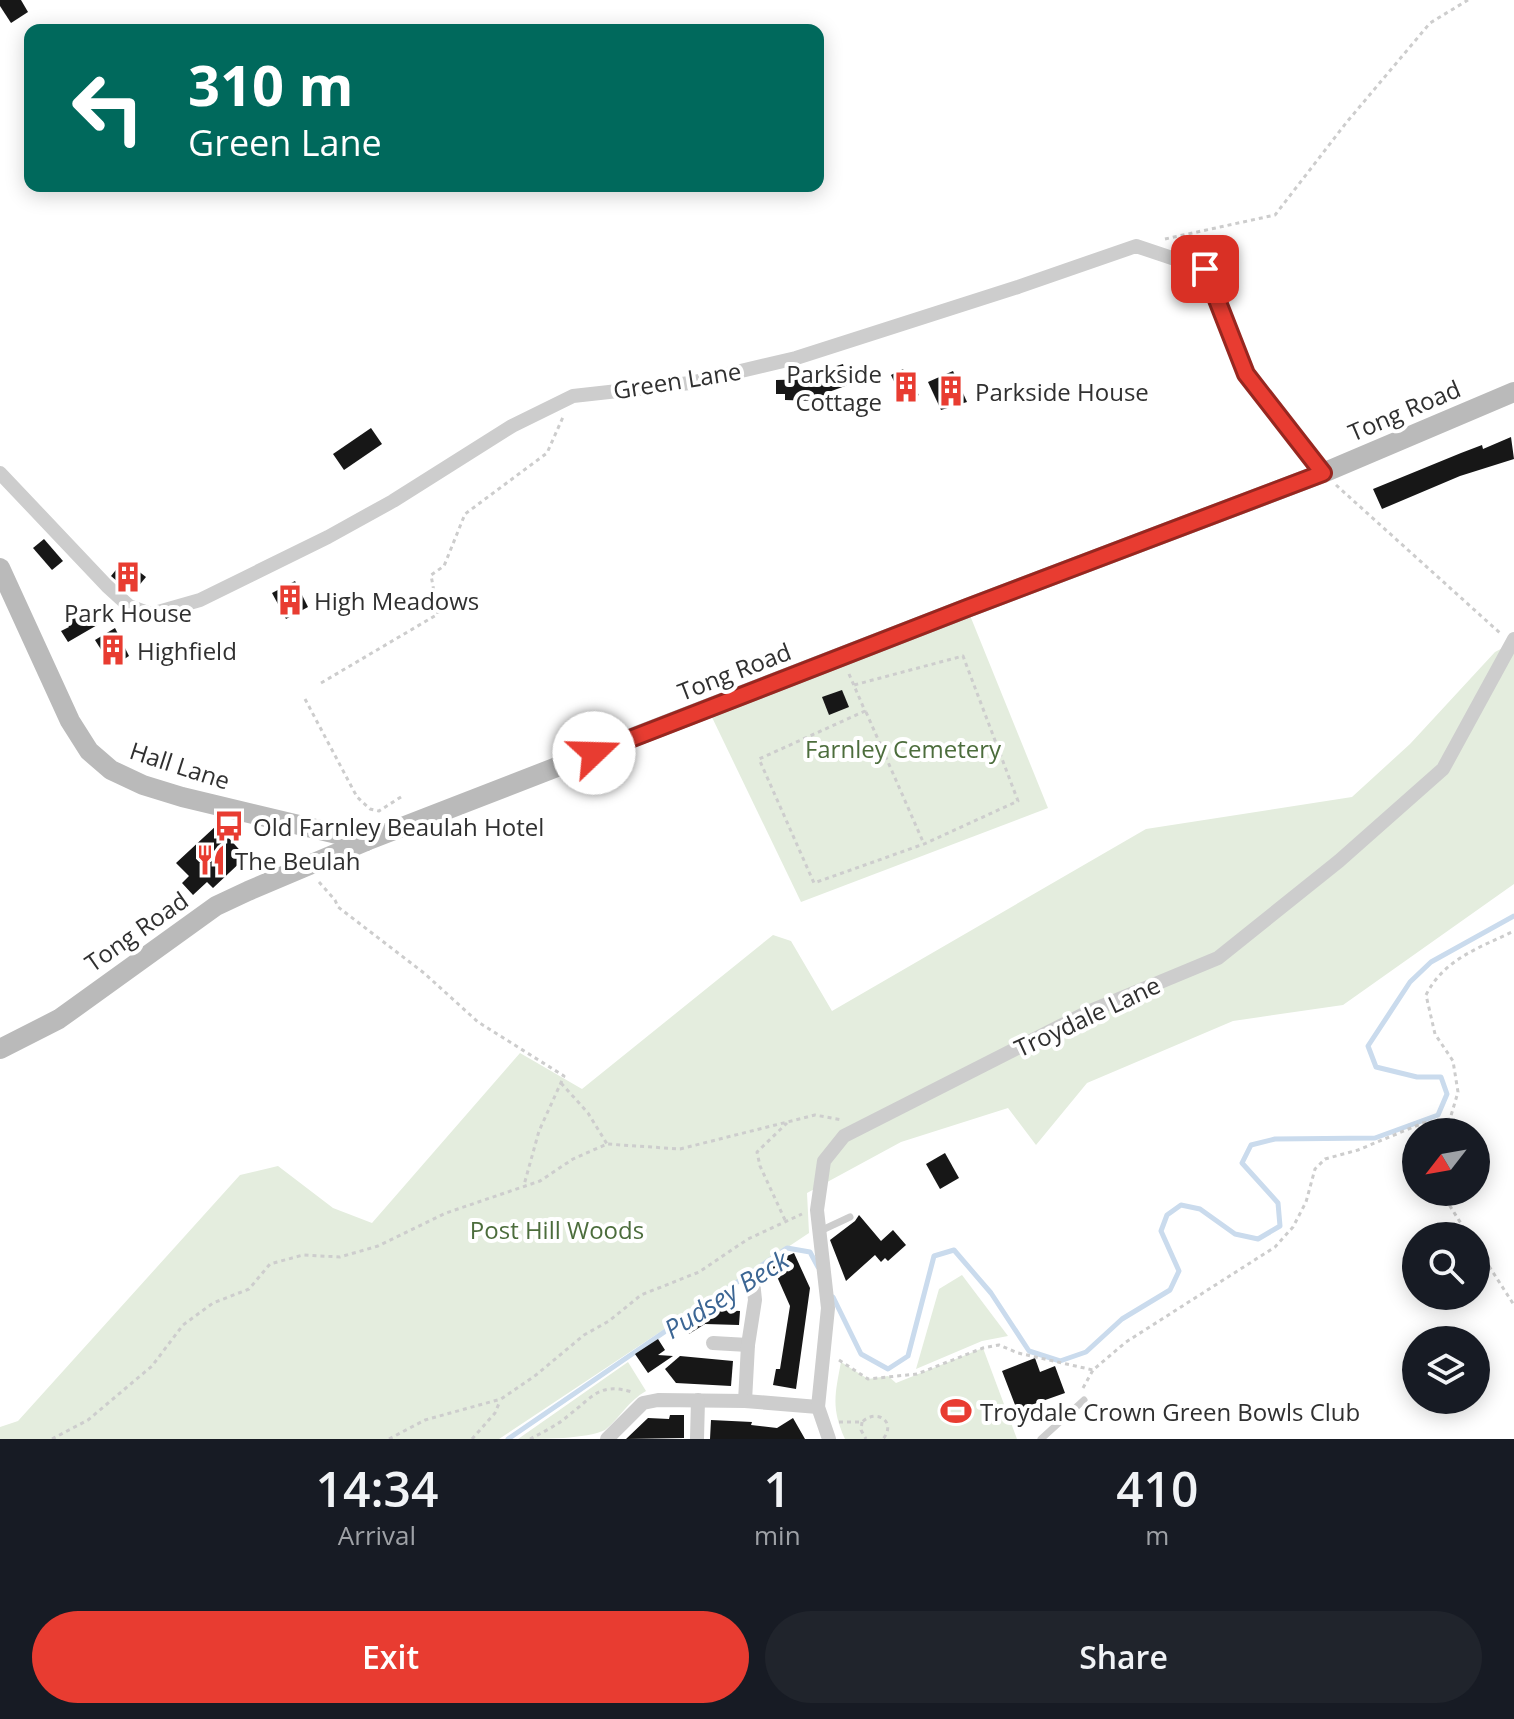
<!DOCTYPE html>
<html lang="en">
<head>
<meta charset="utf-8">
<style>
	:root { --surface:#171b24; --page:#20242c; --text:#f1f3f6; --muted:#9ea1a6; --accent:#e83c31 }
	body { margin:0; font-family:"Open Sans",sans-serif; background:var(--page); color:var(--text); height:100vh; display:flex; flex-direction:column; font-size:30px; white-space:nowrap }
	* { box-sizing:border-box; margin:0 }
	p { font-size:26px; color:var(--muted) }
	.icon { flex:none; width:44px; height:44px; fill:none; stroke:currentColor; stroke-width:2; stroke-linecap:round; stroke-linejoin:round }
	.map { position:relative; height:1439px; overflow:hidden }
	.drawer { display:flex; flex-direction:column; background:var(--surface); flex:1 }
	.drawer>* { flex:none }
	.hud { position:absolute; left:24px; top:24px; width:800px; height:168px; border-radius:16px; box-shadow:0 4px 20px #0003; background:#00695c; color:#fff; overflow:hidden }
	.needle { width:52px; rotate:239deg }
	.tools { position:absolute; left:1402px; top:1118px; display:grid; gap:16px }
	.tools a { display:grid; place-items:center; width:88px; height:88px; border-radius:50%; background:var(--surface); box-shadow:0 4px 20px #0003; font-size:40px }
	.pin { position:absolute; display:grid; place-items:center; width:68px; height:68px; color:#fff; margin:-34px; border-radius:16px; box-shadow:0 4px 12px #0006 }
	.me { position:absolute; width:88px; margin:-44px; rotate:69deg; stroke-linejoin:round; filter:drop-shadow(0 0 6px #0008) }
	.turn { display:flex; align-items:center; gap:28px; height:168px; padding:0 32px; font-size:36px }
	.turn .icon { width:104px; height:104px; stroke-width:2.5 }
	.turn b { display:block; font-size:56px; line-height:68px }
	.eta { display:flex; justify-content:space-evenly; align-items:center; height:136px; text-align:center }
	.eta b { font-size:48px; font-weight:600; line-height:56px }
	.button { display:flex; gap:16px; margin-top:auto; padding:16px 32px }
	.button a { flex:1; height:92px; border-radius:48px; background:var(--accent); color:#fff; font-size:32px; font-weight:600; line-height:92px; text-align:center }
	.button a+a { background:var(--page); color:var(--text) }
	.map>svg:first-child { display:block }
	.green { fill:#e4edde }
	.lines { fill:none; stroke-linecap:round; stroke-linejoin:round }
	.stream { stroke:#cadbed; stroke-width:5 }
	.building { fill:#171717 }
	.path { stroke:#cdcdcd; stroke-width:3; stroke-dasharray:4 4; stroke-linecap:butt }
	.lane { stroke:#cdcdcd; stroke-width:7 }
	.street { stroke:#cdcdcd; stroke-width:14 }
	.secondary { stroke:#bababa; stroke-width:20 }
	.route-casing { stroke:#972720; stroke-width:20 }
	.route { stroke:#e83c31; stroke-width:14 }
	.labels { text-anchor:middle; dominant-baseline:central; stroke-width:8; stroke-linejoin:round; paint-order:stroke }
	.poi-label { font-size:24px; fill:#303030; stroke:#fff; text-anchor:start }
	.street-label { font-size:24px; fill:#303030; stroke:#fff }
	.park-label { font-size:24px; fill:#4c6d3c; stroke:#fff }
	.water-label { font-size:26px; font-style:italic; fill:#3c6694; stroke:#fff }
</style>
</head>
<body>
<div class="map">
<svg width="1514" height="1439" viewBox="0 0 1514 1439">
	<rect width="100%" height="100%" fill="#fff"/>
	<g class="green">
		<path d="M967 608 1048 808 801 902 708 709Z"/>
		<path d="M1514 639V884L1343 1005 1233 1021 1087 1083 1036 1145 1008 1108 901 1142 807 1193 809 1233 499 1439H0V1427L18 1421 240 1175 278 1166 333 1208 372 1223 520 1053 582 1089 773 935 791 941 832 1011 1146 829 1352 797 1410 744 1495 652 1512 643Z"/>
		<path d="M962 1275 1008 1336 982 1341 916 1369 939 1289Z"/>
		<path d="M983 1348 1017 1439H845C831 1408 835 1394 841 1362L868 1379 888 1376 896 1383Z"/>
		<path d="M628 1362 646 1391C628 1401 620 1418 605 1430 587 1439 541 1439 518 1439Z"/>
	</g>
	<g class="lines">
		<g class="stream">
			<path d="M833 1297 861 1354 888 1369 908 1356 934 1256 954 1250 991 1293 1029 1351 1060 1361 1086 1352 1122 1319 1170 1290 1179 1271 1161 1231 1167 1215 1181 1205 1200 1209 1235 1234 1258 1239 1280 1226 1278 1203 1242 1163 1251 1145 1275 1139 1375 1138 1438 1115 1447 1094 1441 1077H1417L1376 1067 1368 1046 1410 982 1431 962 1514 916"/>
			<path d="M508 1439 787 1248 810 1252 818 1267"/>
		</g>
	</g>
	<g class="building">
		<path d="M0 0H21L28 12 11 23 0 6Z"/>
		<path d="M843 364 848 385 826 393 827 398 816 401 785 400V394H776V380L814 379 831 375 830 368Z"/>
		<path d="M903 369 919 395 904 403 891 375Z"/>
		<path d="M953 371 967 402 941 410 928 382Z"/>
		<path d="M371 428 382 444 344 470 333 454Z"/>
		<path d="M1511 437 1514 459 1460 476 1382 509 1373 489 1461 453 1482 445 1483 449Z"/>
		<path d="M44 539 63 561 52 570 33 548Z"/>
		<path d="M124 560 146 577 132 594 111 576Z"/>
		<path d="M295 581 308 607 286 619 272 593Z"/>
		<path d="M89 608 99 624 68 642 61 631 69 627 66 622Z"/>
		<path d="M115 628 129 656 112 667 95 640Z"/>
		<path d="M842 690 849 707 829 715 822 697Z"/>
		<path d="M217 825 246 857 213 888 207 882 193 895 182 883 189 876 176 863Z"/>
		<path d="M945 1153 959 1178 940 1189 926 1164Z"/>
		<path d="M859 1215 881 1241 893 1230 906 1245 888 1261 885 1258 881 1262 875 1255 846 1281 830 1240 855 1221Z"/>
		<path d="M794 1253 810 1288 796 1389 773 1385 776 1369H780L790 1306 771 1263Z"/>
		<path d="M702 1309 740 1311 739 1325 705 1324 689 1334 681 1323Z"/>
		<path d="M658 1339 665 1350 658 1355 673 1356 648 1373 635 1354Z"/>
		<path d="M680 1356 733 1361 731 1386 676 1383 665 1369Z"/>
		<path d="M1035 1358 1040 1372 1055 1366 1065 1393 1017 1410 1002 1371Z"/>
		<path d="M670 1415H684V1438L626 1439 648 1418 669 1419Z"/>
		<path d="M793 1418 805 1439H710L711 1420 752 1422 751 1425 777 1428Z"/>
	</g>
	<g class="lines">
		<g class="path">
			<path d="M1165 239 1275 215 1346 123 1430 23 1468 0"/>
			<path d="M1336 485 1500 633"/>
			<path d="M849 674 865 711 759 759 814 883 924 844 1018 801 963 656 854 685"/>
			<path d="M321 683 438 614 431 575 444 566 465 514 547 453 563 417"/>
			<path d="M305 699 357 797 370 809 379 811 404 795"/>
			<path d="M866 712 924 844"/>
			<path d="M319 882 335 900 338 907 424 973 478 1022 564 1076 539 1131 524 1185"/>
			<path d="M561 1083 588 1113 607 1144"/>
			<path d="M1441 1192 1469 1236"/>
			<path d="M785 1220 760 1166 757 1152 787 1123"/>
			<path d="M1476 1246 1514 1305"/>
			<path d="M839 1360 868 1379 917 1374 983 1348 999 1345 1018 1353 1093 1370 1126 1342 1275 1247 1293 1227 1306 1202 1315 1169 1325 1159 1358 1150 1423 1123 1450 1119 1458 1092 1453 1061 1435 1034 1426 995C1444 959 1479 948 1514 931"/>
			<path d="M1083 1388 1093 1370"/>
			<path d="M839 1422H862C877 1408 897 1422 883 1439"/>
			<path d="M862 1422 861 1430 866 1439"/>
			<path d="M52 1439 88 1420 152 1366 183 1325 213 1303 249 1289 270 1264 303 1255 340 1257 378 1246 446 1213 540 1181 573 1159 607 1144 680 1149 815 1115 842 1120"/>
			<path d="M389 1439 425 1420 501 1399 536 1375 584 1335 609 1321 641 1295 699 1272 748 1239 802 1214"/>
			<path d="M472 1439 495 1413 500 1401"/>
			<path d="M530 1439C543 1432 558 1425 569 1415 593 1397 599 1382 632 1392"/>
		</g>
		<g class="lane">
			<path d="M820 1231 850 1217"/>
			<path d="M1041 1439 1084 1400"/>
		</g>
		<g class="street">
			<path d="M0 473 107 586 129 606 151 614 200 600 328 537 393 501 512 426 573 396 690 383 796 358 1018 287 1136 246 1205 269 1246 374 1323 473"/>
			<path d="M713 1343 748 1345"/>
			<path d="M745 1401 748 1345 755 1300 753 1281"/>
			<path d="M607 1439 643 1403 658 1400 745 1401 818 1407"/>
			<path d="M697 1439 698 1400"/>
			<path d="M829 1439 818 1407 828 1308 817 1210 824 1161 844 1136 1088 1012 1218 958 1339 861 1443 769 1514 639"/>
		</g>
		<g class="secondary">
			<path d="M0 568 70 721 89 751 111 770 143 785 182 797 366 841"/>
			<path d="M0 1049 59 1019 216 906 248 891 366 841 967 608 1323 473 1514 392"/>
		</g>
	</g>
	<g class="lines">
		<g class="route-casing">
			<path id="route" d="M594 753 967 608 1323 473 1246 374 1205 269"/>
		</g>
		<use href="#route" class="route"/>
	</g>
	<defs>
		<g id="building-bare" transform="scale(2.4)"><path d="M-4-6H4V6H1V3H-1V6H-4ZM-2.5-4.3h1.7v1.8h-1.7ZM.8-4.3h1.7v1.8H.8ZM-2.5-1h1.7V.8h-1.7ZM.8-1h1.7V.8H.8Z" fill="#e83c31" stroke="#fff" stroke-width="2.5" paint-order="stroke"/></g>
		<g id="bus-bare" transform="scale(2.4)"><path d="M-5-6H5V4H4V6H2V4H-2V6H-4V4H-5ZM-3.5-4V0h7V-4ZM-3.5 1.2v1.5H-2V1.2ZM2 1.2v1.5H3.5V1.2Z" fill="#e83c31" stroke="#fff" stroke-width="2.5" paint-order="stroke"/></g>
		<g id="restaurant-bare" transform="scale(2.4)"><path d="M-5-6h1v4h1v-4h1v4h1v-4h1v5L-1.5 .5V6h-2V.5L-5-1ZM5-6V6H3V1.5H1.5Q1.5-4 5-6Z" fill="#e83c31" stroke="#fff" stroke-width="2.5" paint-order="stroke"/></g>
		<g id="stadium-bare" transform="scale(2.4)"><path d="M0-5a6.5 5 0 1 0 0 10a6.5 5 0 1 0 0-10ZM-3.5-1.8h7v3.6h-7Z" fill="#e83c31" stroke="#fff" stroke-width="2.5" paint-order="stroke"/></g>
	</defs>
	<g fill-rule="evenodd">
		<use href="#building-bare" x="906" y="387"/>
		<use href="#building-bare" x="951" y="391"/>
		<use href="#building-bare" x="128" y="577"/>
		<use href="#building-bare" x="290" y="600"/>
		<use href="#building-bare" x="113" y="650"/>
		<use href="#bus-bare" x="229" y="826"/>
		<use href="#restaurant-bare" x="211" y="860"/>
		<use href="#stadium-bare" x="956" y="1411"/>
	</g>
	<g class="labels">
		<g class="poi-label">
			<text x="882" y="373" text-anchor="end">Parkside<tspan x="882" dy="28">Cottage</tspan></text>
			<text x="975" y="391">Parkside House</text>
			<text x="314" y="600">High Meadows</text>
			<text x="128" y="612" text-anchor="middle">Park House</text>
			<text x="137" y="650">Highfield</text>
			<text x="253" y="826">Old Farnley Beaulah Hotel</text>
			<text x="235" y="860">The Beulah</text>
			<text x="980" y="1411">Troydale Crown Green Bowls Club</text>
		</g>
		<g class="street-label">
			<text transform="translate(677 380) rotate(-9)">Green Lane</text>
			<text transform="translate(1404 410) rotate(-23)">Tong Road</text>
			<text transform="translate(734 671) rotate(-21)">Tong Road</text>
			<text transform="translate(180 765) rotate(18)">Hall Lane</text>
			<text transform="translate(136 931) rotate(-35)">Tong Road</text>
			<text transform="translate(1087 1016) rotate(-25)">Troydale Lane</text>
		</g>
		<g class="park-label">
			<text x="903" y="748">Farnley Cemetery</text>
			<text x="557" y="1229">Post Hill Woods</text>
		</g>
		<g class="water-label">
			<text transform="translate(726 1294) rotate(-32)">Pudsey Beck</text>
		</g>
	</g>
</svg>
<div class="tools">
<a><svg class="needle" viewBox="-14 -14 28 28"><path d="M0-13l5 13h-10z" fill="#e53935"/><path d="M0 13l5-13h-10z" fill="#9ea1a6"/></svg></a>
<a><svg class="icon" aria-label="search" viewBox="0 0 24 24"><circle cx="10" cy="10" r="6"/><path d="M15 15l6 6"/></svg></a>
<a><svg class="icon" aria-label="layers" viewBox="0 0 24 24"><path d="M12 4l9 5-9 5-9-5zM3 14l9 5 9-5"/></svg></a>
</div>
<div class="pin" style="left:1205px;top:269px;background:#d93025"><svg class="icon" aria-label="arrive" viewBox="0 0 24 24"><path d="M6 21V4h12l-3 4 3 4H6"/></svg></div>
<svg class="me" style="left:594px;top:753px" viewBox="-20 -20 40 40"><circle r="19" fill="#fff"/><path d="M0-13L10 11 0 6-10 11z" fill="#e83c31"/></svg>
<div class="hud">
<div class="turn"><svg class="icon" aria-label="left" viewBox="0 0 24 24"><path d="M17 20v-9H6M10 6l-5 5 5 5"/></svg><div><b>310 m</b>Green Lane</div></div>
</div>
</div>
<section class="drawer">
<div class="eta">
<div><b>14:34</b><p>Arrival</p></div>
<div><b>1</b><p>min</p></div>
<div><b>410</b><p>m</p></div>
</div>
<div class="button"><a>Exit</a><a>Share</a></div>
</section>
</body>
</html>
